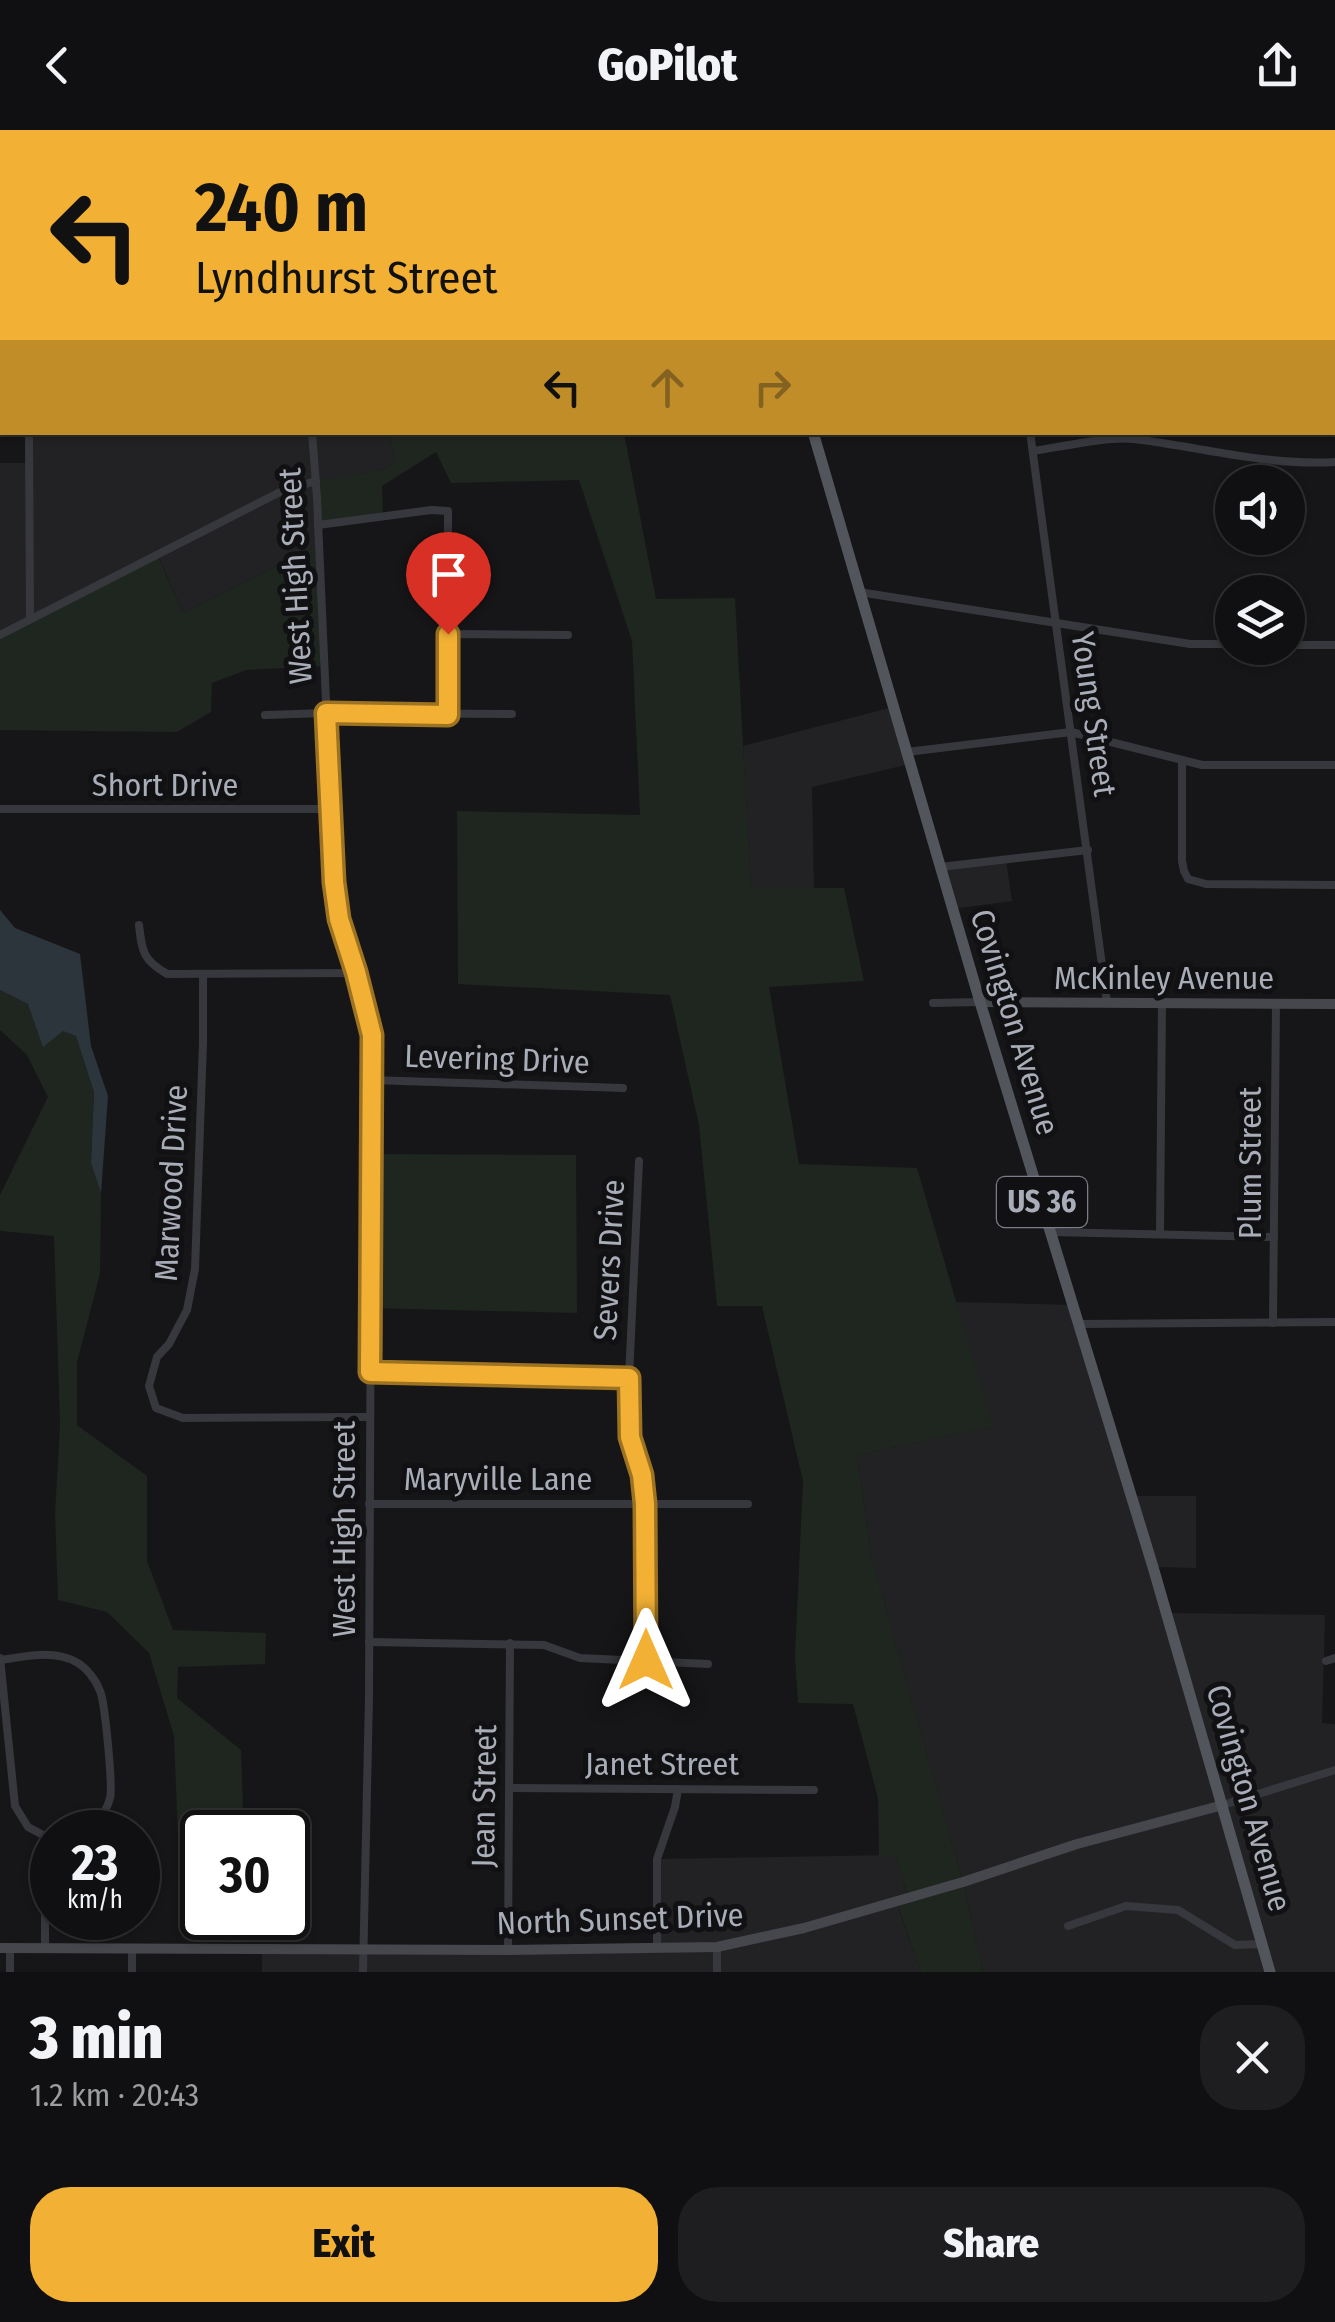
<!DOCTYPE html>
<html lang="en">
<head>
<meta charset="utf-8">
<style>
	:root { --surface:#101012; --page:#1e1e20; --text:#f1f3f6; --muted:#9c9d9f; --line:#303032; --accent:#f2b134 }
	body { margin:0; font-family:"Fira Sans Condensed",sans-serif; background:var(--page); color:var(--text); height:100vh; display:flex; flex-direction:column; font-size:38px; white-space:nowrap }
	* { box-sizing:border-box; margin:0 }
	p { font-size:32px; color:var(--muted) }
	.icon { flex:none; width:55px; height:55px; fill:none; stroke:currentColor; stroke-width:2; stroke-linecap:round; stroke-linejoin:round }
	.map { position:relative; height:1842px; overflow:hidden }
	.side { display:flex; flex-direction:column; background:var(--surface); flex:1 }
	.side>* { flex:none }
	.guide { position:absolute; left:0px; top:0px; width:1335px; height:305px; box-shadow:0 2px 8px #0004,0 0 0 2px var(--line); background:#f2b134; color:#111; overflow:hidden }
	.fabs { position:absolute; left:1215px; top:335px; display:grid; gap:20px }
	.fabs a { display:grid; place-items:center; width:90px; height:90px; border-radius:50%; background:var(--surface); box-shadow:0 2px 8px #0004,0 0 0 2px var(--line); font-size:50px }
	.speed { position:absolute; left:30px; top:1680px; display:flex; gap:20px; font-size:50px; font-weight:700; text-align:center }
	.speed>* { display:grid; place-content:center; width:130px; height:130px; border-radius:50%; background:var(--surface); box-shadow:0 2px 8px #0004,0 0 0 2px var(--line); line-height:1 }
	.speed small { font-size:25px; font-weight:400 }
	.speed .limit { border:5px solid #111; border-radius:15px; background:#fff; color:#111 }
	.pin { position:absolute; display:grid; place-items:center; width:85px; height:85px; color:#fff; margin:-102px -42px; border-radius:50% 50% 50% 0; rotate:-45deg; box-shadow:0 0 10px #0007 }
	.pin .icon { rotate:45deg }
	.me { position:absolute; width:110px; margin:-55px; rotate:0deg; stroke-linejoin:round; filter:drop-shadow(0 0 8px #0008) }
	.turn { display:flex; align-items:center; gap:35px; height:210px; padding:0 30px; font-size:45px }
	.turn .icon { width:130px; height:130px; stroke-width:2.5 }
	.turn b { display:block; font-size:70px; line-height:85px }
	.lanes { display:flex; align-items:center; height:95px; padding:0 30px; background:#0003; justify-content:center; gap:50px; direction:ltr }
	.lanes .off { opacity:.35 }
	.round { display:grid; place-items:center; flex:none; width:105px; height:105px; border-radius:40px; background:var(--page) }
	.summary { display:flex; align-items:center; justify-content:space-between; height:170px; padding:0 30px }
	h1 { font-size:60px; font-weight:800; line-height:75px }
	.button { display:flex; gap:20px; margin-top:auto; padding:20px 30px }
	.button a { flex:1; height:115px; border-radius:40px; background:var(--accent); color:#111; font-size:40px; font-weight:800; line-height:115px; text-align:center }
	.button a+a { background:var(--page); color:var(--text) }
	header { display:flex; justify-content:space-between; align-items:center; height:130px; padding:0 30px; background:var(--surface); font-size:45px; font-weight:800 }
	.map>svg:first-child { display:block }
	.built { fill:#222225 }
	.green { fill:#1e261f }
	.water { fill:#2c353c }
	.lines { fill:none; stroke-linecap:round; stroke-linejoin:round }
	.street { stroke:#37383d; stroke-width:8 }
	.secondary { stroke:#45474d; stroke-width:10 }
	.primary { stroke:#53555c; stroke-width:11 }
	.route-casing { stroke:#9d7322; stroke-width:25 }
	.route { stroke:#f2b134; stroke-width:18 }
	.labels { text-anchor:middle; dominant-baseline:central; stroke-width:10; stroke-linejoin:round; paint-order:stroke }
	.shield { fill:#111113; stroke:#7b7e86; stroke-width:2.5 }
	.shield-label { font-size:30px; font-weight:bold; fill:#a8adb8 }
	.street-label { font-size:32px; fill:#a8adb8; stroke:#111113 }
</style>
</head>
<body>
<header><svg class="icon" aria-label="back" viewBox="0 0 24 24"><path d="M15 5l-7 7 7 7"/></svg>GoPilot<svg class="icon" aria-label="share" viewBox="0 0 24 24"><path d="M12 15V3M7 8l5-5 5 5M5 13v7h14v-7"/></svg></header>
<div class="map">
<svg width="1335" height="1842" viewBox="0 0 1335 1842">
	<rect width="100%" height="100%" fill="#161618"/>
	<g class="built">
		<path d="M29 303H387L396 329 386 339 316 352 319 415 183 483 158 425 0 505V333H29Z"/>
		<path d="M893 577 910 634 812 657 814 758H751L743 616Z"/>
		<path d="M1006 730 1012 771 952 779 940 737Z"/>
		<path d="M955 1172 1074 1175 1132 1366H1196V1438L1154 1437 1167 1483 1325 1485 1322 1593 1335 1594V1842H983L963 1752 871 1425 857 1325 992 1297Z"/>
		<path d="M896 1725 908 1768 896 1772 921 1842H262V1819L657 1818V1729Z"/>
	</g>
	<g class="green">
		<path d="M387 303H624L656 469 735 468 751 758H844L864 851 769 857 799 1034 917 1038 993 1297 857 1325 871 1425 963 1752 983 1842H921L896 1771 908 1767 896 1726H879L878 1668 853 1574 798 1573 795 1526 803 1351 762 1176H717L699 995 670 865 458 854 457 681 640 685 632 511 579 350 451 353 436 322 382 356 383 387 318 395 316 351 386 339 396 329Z"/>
		<path d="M319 415 325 536 246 540 212 553 211 582 177 602 0 600V505L157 424 183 483Z"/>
		<path d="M0 860 28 874 63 901 76 905 94 962 91 1033 101 1063 100 1144 77 1232V1295L147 1346V1431L173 1500 266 1503 265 1534 178 1537 177 1568 241 1620 243 1678 233 1702H202V1732H179L174 1606 149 1523 107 1482 58 1470 55 1384 60 1294 54 1106 0 1101V1065L48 967 27 925 0 900Z"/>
		<path d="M370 1024 576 1025 577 1183 370 1178Z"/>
	</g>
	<path class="water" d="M0 780 15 798 80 824 91 916 108 966 101 1063 91 1033 94 962 76 906 63 901 43 917 28 874 0 860Z"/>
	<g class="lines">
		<g class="street">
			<path d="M27 0V2"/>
			<path d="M165 0 166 2"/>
			<path d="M302 0V2"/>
			<path d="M444 0V2"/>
			<path d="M1007 0V2"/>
			<path d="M1200 0 1201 2"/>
			<path d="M662 2 670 0"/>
			<path d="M751 2V0"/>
			<path d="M1332 65 1335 64"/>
			<path d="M0 71H2"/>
			<path d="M1332 153 1335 152"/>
			<path d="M1332 189 1335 195"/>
			<path d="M0 209H2"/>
			<path d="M29 302 30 489"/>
			<path d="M312 302 317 368 334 752C341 804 359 854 372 905L369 1567 363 1842"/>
			<path d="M1030 302 1107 872"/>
			<path d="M1033 321C1060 317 1109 306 1134 309 1201 317 1267 336 1335 332"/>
			<path d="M318 395 431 380 448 381V585"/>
			<path d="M859 462 1190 514H1232"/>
			<path d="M448 504 568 505"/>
			<path d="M0 505 282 361 316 351"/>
			<path d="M1288 515H1335"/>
			<path d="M265 585 326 583 512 584"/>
			<path d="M907 622 1071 602 1202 635H1335"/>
			<path d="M1182 631V731L1184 741 1188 749 1206 754 1335 755"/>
			<path d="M0 679H331"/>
			<path d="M940 737 1088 720"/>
			<path d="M139 795C142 822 143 830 167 844L356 843"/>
			<path d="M203 844V913L195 1139 187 1180 169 1214 157 1227 149 1256 156 1278 183 1288 369 1287"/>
			<path d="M933 873 980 872"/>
			<path d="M370 950 623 958"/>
			<path d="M639 1031 629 1248 630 1307 643 1345 645 1375V1530"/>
			<path d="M1051 1102 1274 1107"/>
			<path d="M1160 1104 1162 873"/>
			<path d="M1273 1193 1276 874"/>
			<path d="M1080 1194 1335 1192"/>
			<path d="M370 1242 629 1248"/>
			<path d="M369 1374H748"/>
			<path d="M369 1512 544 1515 580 1528 708 1534"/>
			<path d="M0 1528 15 1676 28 1697 45 1706V1818"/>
			<path d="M0 1530C24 1527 53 1519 76 1532 86 1537 96 1550 100 1561 105 1572 113 1657 110 1668 106 1686 89 1699 72 1702"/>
			<path d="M1326 1531 1335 1528"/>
			<path d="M510 1658 814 1660"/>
			<path d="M1223 1675 1335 1640"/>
			<path d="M1068 1796 1126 1776 1178 1780 1235 1815 1262 1814"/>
			<path d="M132 1818V1842"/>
			<path d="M657 1818V1729L675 1677 678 1659"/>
			<path d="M508 1820 510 1513"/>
			<path d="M10 1842V1818"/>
			<path d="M717 1842V1817"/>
		</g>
		<g class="secondary">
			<path d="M980 872 1335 874"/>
			<path d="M0 1818 508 1820 717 1817 804 1798 963 1752 1077 1714 1223 1675"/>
		</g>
		<g class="primary">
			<path d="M722 0V2"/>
			<path d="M813 302 980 872 1153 1437 1270 1842"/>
		</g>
	</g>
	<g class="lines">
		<g class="route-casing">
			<path id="route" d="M448 504V585L326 583 334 752 339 789 356 842 372 905 370 1242 629 1248 630 1307 642 1345 645 1374 646 1530"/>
		</g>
		<use href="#route" class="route"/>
	</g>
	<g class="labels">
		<rect class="shield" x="997" y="1047" width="90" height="50" rx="8"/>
		<g class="shield-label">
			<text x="1042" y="1072">US 36</text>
		</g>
		<g class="street-label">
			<text transform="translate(295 446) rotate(-93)">West High Street</text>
			<text transform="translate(1094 584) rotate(82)">Young Street</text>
			<text x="165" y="655">Short Drive</text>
			<text x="1164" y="848">McKinley Avenue</text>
			<text transform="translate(1015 892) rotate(73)">Covington Avenue</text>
			<text transform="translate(497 929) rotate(2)">Levering Drive</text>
			<text transform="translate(1250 1033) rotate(-90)">Plum Street</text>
			<text transform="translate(171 1053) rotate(-87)">Marwood Drive</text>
			<text transform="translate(609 1130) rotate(-87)">Severs Drive</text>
			<text x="498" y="1349">Maryville Lane</text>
			<text transform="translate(344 1399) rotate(-90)">West High Street</text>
			<text x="662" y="1634">Janet Street</text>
			<text transform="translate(484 1666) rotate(-89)">Jean Street</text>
			<text transform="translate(1249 1668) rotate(74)">Covington Avenue</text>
			<text transform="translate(620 1789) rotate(-2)">North Sunset Drive</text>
		</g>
	</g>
</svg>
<div class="fabs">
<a><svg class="icon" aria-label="sound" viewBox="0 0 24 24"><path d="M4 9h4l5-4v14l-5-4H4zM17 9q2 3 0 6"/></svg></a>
<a><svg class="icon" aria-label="layers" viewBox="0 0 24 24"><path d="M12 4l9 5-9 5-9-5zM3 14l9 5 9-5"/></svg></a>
</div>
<div class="speed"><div>23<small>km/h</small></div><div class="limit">30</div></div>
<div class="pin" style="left:448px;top:504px;background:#d93025"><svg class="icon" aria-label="arrive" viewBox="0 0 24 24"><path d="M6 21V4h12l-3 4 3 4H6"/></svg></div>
<svg class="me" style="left:646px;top:1530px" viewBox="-20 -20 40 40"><path d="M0-17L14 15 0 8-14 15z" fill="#f2b134" stroke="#fff" stroke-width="4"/></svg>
<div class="guide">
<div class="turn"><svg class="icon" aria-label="left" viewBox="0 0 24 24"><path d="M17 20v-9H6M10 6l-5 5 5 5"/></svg><div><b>240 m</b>Lyndhurst Street</div></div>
<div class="lanes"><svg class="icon" aria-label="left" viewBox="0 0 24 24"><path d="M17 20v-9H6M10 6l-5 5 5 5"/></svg><svg class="icon off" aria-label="ahead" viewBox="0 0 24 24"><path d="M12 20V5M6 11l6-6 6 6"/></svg><svg class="icon off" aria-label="right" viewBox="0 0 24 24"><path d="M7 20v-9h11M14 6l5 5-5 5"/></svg></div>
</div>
</div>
<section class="side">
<div class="summary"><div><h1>3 min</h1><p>1.2 km · 20:43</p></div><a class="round"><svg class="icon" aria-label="close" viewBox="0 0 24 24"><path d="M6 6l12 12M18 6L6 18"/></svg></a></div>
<div class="button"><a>Exit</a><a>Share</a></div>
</section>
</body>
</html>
